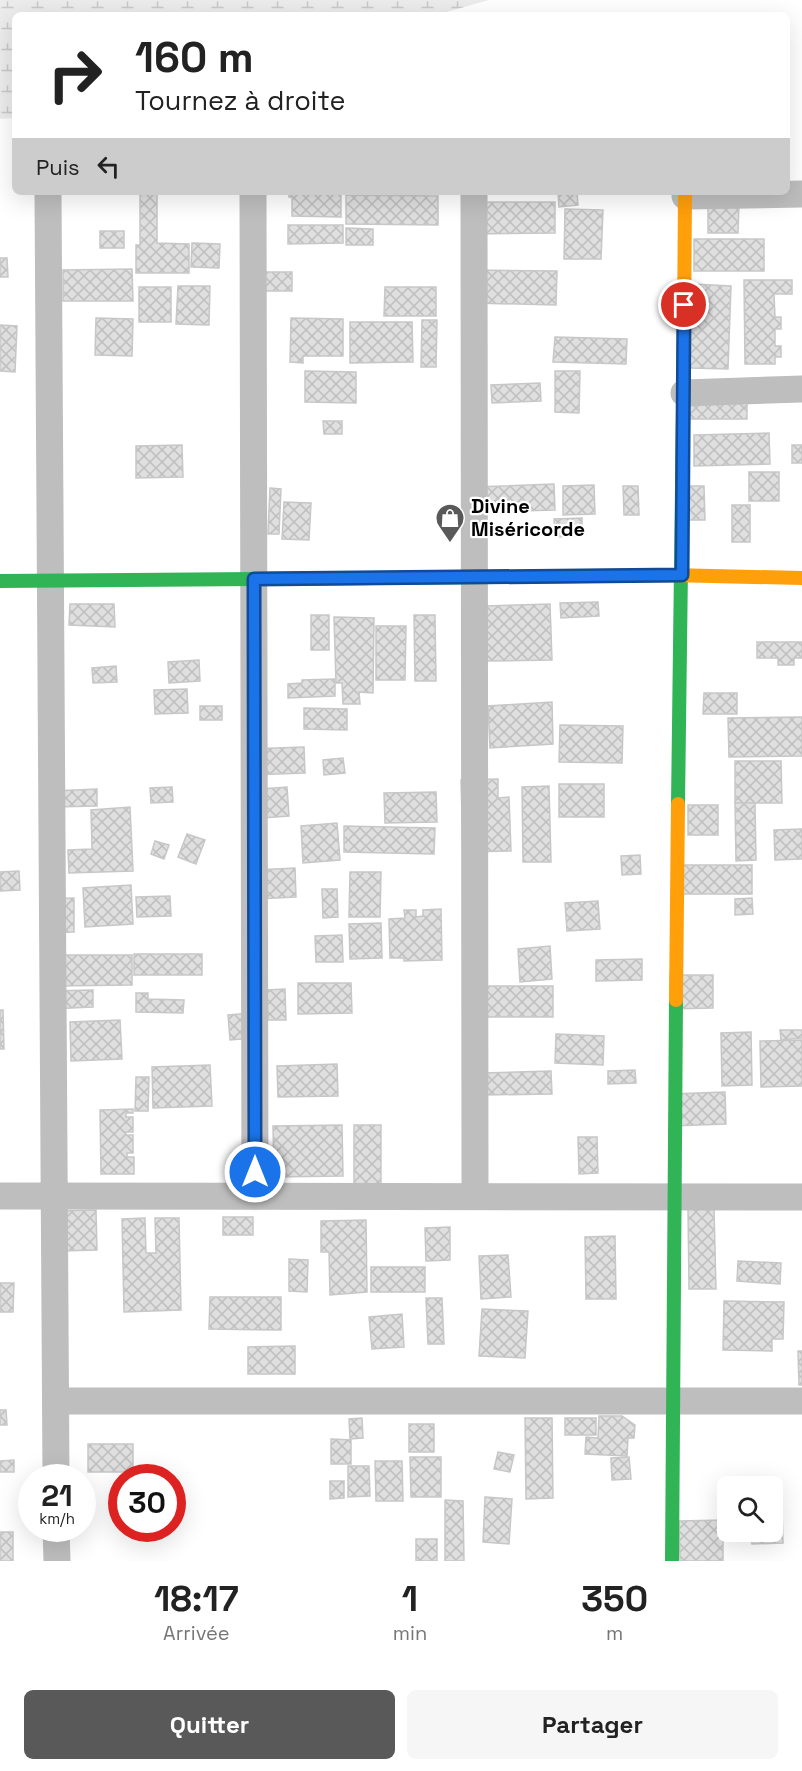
<!DOCTYPE html>
<html lang="fr">
<head>
<meta charset="utf-8">
<style>
	:root { --surface:#fff; --page:#f6f6f6; --text:#222; --muted:#767676; --accent:#595959 }
	body { margin:0; font-family:"Space Grotesk",sans-serif; background:var(--page); color:var(--text); height:100vh; display:flex; flex-direction:column; font-size:22px; white-space:nowrap }
	* { box-sizing:border-box; margin:0 }
	p { font-size:20px; color:var(--muted) }
	.icon { flex:none; width:33px; height:33px; fill:none; stroke:currentColor; stroke-width:2; stroke-linecap:round; stroke-linejoin:round }
	.map { position:relative; height:1561px; overflow:hidden }
	.panel { display:flex; flex-direction:column; background:var(--surface); flex:1 }
	.panel>* { flex:none }
	.hud { position:absolute; left:12px; top:12px; width:778px; height:183px; border-radius:9px; box-shadow:0 6px 24px #0002; background:#fff; color:var(--text); overflow:hidden }
	.fabs { position:absolute; left:717px; top:1476px; display:grid; gap:12px }
	.fabs a { display:grid; place-items:center; width:66px; height:66px; border-radius:9px; background:var(--surface); box-shadow:0 6px 24px #0002; font-size:30px }
	.speed { position:absolute; left:18px; top:1464px; display:flex; gap:12px; font-size:30px; font-weight:700; text-align:center }
	.speed>* { display:grid; place-content:center; width:78px; height:78px; border-radius:50%; background:var(--surface); box-shadow:0 6px 24px #0002; line-height:1 }
	.speed small { font-size:15px; font-weight:400 }
	.speed .limit { border:9px solid #d22; background:#fff; color:#111 }
	.pin { position:absolute; display:grid; place-items:center; width:51px; height:51px; color:#fff; margin:-26px; border:3px solid #fff; border-radius:50%; box-shadow:0 2px 6px #0007 }
	.me { position:absolute; width:66px; margin:-33px; rotate:0deg; stroke-linejoin:round; filter:drop-shadow(0 0 4px #0008) }
	.turn { display:flex; align-items:center; gap:21px; height:126px; padding:0 24px; font-size:27px }
	.turn .icon { width:78px; height:78px; stroke-width:2.5 }
	.turn b { display:block; font-size:42px; line-height:51px }
	.then { display:flex; align-items:center; height:57px; padding:0 24px; background:#0003; gap:12px; font-size:22px }
	.eta { display:flex; justify-content:space-evenly; align-items:center; height:102px; text-align:center }
	.eta b { font-size:36px; font-weight:600; line-height:42px }
	.cta { display:flex; gap:12px; margin-top:auto; padding:12px 24px }
	.cta a { flex:1; height:69px; border-radius:9px; background:var(--accent); color:#fff; font-size:24px; font-weight:600; line-height:69px; text-align:center }
	.cta a+a { background:var(--page); color:var(--text) }
	.map>svg:first-child { display:block }
	.wetland { fill:url(#wetland-marsh) }
	.building { fill:url(#building-cross-hatch); stroke:#c7c7c7; stroke-width:1.5 }
	.lines { fill:none; stroke-linecap:round; stroke-linejoin:round }
	.street { stroke:#bebebe; stroke-width:27 }
	.fast { stroke:#30b455; stroke-width:14 }
	.slow { stroke:#ff9f0a; stroke-width:14 }
	.route-casing { stroke:#114b97; stroke-width:15 }
	.route { stroke:#1a73e8; stroke-width:10 }
	.labels { text-anchor:middle; dominant-baseline:central; stroke-width:4.5; stroke-linejoin:round; paint-order:stroke }
	.poi-label { font-size:20px; font-weight:bold; fill:#000; stroke:#fff; text-anchor:start }
</style>
</head>
<body>
<div class="map">
<svg width="802" height="1561" viewBox="0 0 802 1561">
	<defs>
		<pattern id="wetland-marsh" width="20" height="14" patternUnits="userSpaceOnUse" patternTransform="scale(1.5)"><rect width="20" height="14" fill="#ececec"/><path d="M1 5h8M5 5V1M11 12h8M15 12V8" fill="none" stroke="#c9c9c9"/></pattern>
		<pattern id="building-cross-hatch" width="8" height="8" patternUnits="userSpaceOnUse" patternTransform="scale(1.5)"><rect width="8" height="8" fill="#dfdfdf"/><path d="M0 0l8 8M0 8l8-8" fill="none" stroke="#bebebe"/></pattern>
	</defs>
	<rect width="100%" height="100%" fill="#fff"/>
	<path class="wetland" d="M0 0H489L436 15H15V118L0 119Z"/>
	<g class="building">
		<path d="M140 192H179H157V243L189 244V273H136V245H140Z"/>
		<path d="M289 192H341V217L292 216V197H289Z"/>
		<path d="M558 192H577L578 205 559 207Z"/>
		<path d="M346 195 438 196V225L346 224Z"/>
		<path d="M708 201H739L738 233H708Z"/>
		<path d="M470 202H555V233L470 234Z"/>
		<path d="M565 209 603 210 601 259H564Z"/>
		<path d="M288 225H343V243L288 244Z"/>
		<path d="M346 228 373 229V245H346Z"/>
		<rect x="100" y="231" width="24" height="17"/>
		<rect x="694" y="239" width="70" height="32"/>
		<path d="M192 243 220 244 219 268 191 267Z"/>
		<path d="M0 258H7L8 277H0Z"/>
		<path d="M132 269 133 301H63V270Z"/>
		<path d="M471 270 557 271 556 305 471 303Z"/>
		<path d="M264 272H292V291H265Z"/>
		<path d="M744 280H792V294H774L775 317H781V329H775V346H781V357H775V364H745Z"/>
		<path d="M693 284 731 286 728 369 690 368Z"/>
		<path d="M178 286H210L209 325 176 324Z"/>
		<rect x="139" y="287" width="32" height="35"/>
		<path d="M385 287H436V316H384Z"/>
		<path d="M96 318 133 319 132 356 95 355Z"/>
		<path d="M291 318 343 319V356H303V363L290 362Z"/>
		<path d="M422 320H437L436 367H421Z"/>
		<path d="M350 322H412L413 362 350 363Z"/>
		<path d="M0 325 17 326 15 372 0 371Z"/>
		<path d="M555 337 627 339 626 364 553 362Z"/>
		<path d="M305 371 356 372V403L305 402Z"/>
		<path d="M555 371H580L579 413 555 412Z"/>
		<path d="M540 383 541 401 492 403 491 385Z"/>
		<rect x="687" y="403" width="60" height="16"/>
		<path d="M323 421H342V434H324Z"/>
		<path d="M769 433 770 464 694 466V435Z"/>
		<path d="M182 445 183 477 136 478V446Z"/>
		<rect x="792" y="445" width="10" height="18"/>
		<rect x="749" y="472" width="30" height="29"/>
		<path d="M554 484 555 510 476 512 475 487Z"/>
		<path d="M594 485 595 514 563 515V486Z"/>
		<path d="M623 486H638L639 515H624Z"/>
		<path d="M687 486H704L705 520H688Z"/>
		<path d="M270 488 281 489 279 534H268Z"/>
		<path d="M284 502 311 503 309 540 282 539Z"/>
		<rect x="732" y="505" width="18" height="37"/>
		<path d="M582 518V536L555 537 554 519Z"/>
		<path d="M598 602 599 616 561 618 560 603Z"/>
		<path d="M70 604H114L115 627 69 625Z"/>
		<path d="M550 604 552 660 486 661 485 606Z"/>
		<rect x="311" y="615" width="18" height="35"/>
		<path d="M414 615H435L436 681H415Z"/>
		<path d="M334 617 374 618 373 693 359 692 360 704H343L342 683H336Z"/>
		<path d="M376 626H406L405 680H376Z"/>
		<path d="M757 642H802V658H794V665H778V658H757Z"/>
		<path d="M199 660 200 681 169 683 168 662Z"/>
		<path d="M116 666 117 682 93 683 92 668Z"/>
		<path d="M335 679V696L288 698V684L302 683V680Z"/>
		<path d="M187 689 188 713 155 714 154 690Z"/>
		<path d="M704 693H737V714H703Z"/>
		<path d="M552 702 553 744 490 748 488 706Z"/>
		<rect x="200" y="706" width="22" height="14"/>
		<path d="M304 708 347 709V730L304 729Z"/>
		<path d="M802 717V756L729 757 728 718Z"/>
		<path d="M560 725 623 726 622 763 559 762Z"/>
		<path d="M304 747 305 773 250 775 249 749Z"/>
		<path d="M343 758 345 773 324 775 323 760Z"/>
		<path d="M735 761H781L782 803H735Z"/>
		<path d="M498 779V798L509 797 511 851 463 852 461 780Z"/>
		<rect x="559" y="784" width="45" height="33"/>
		<path d="M549 786 551 862H523L522 787Z"/>
		<path d="M172 787 173 802 151 803 150 788Z"/>
		<path d="M287 787 289 816 262 818 261 789Z"/>
		<path d="M97 789V806L54 807 53 791Z"/>
		<path d="M436 792 437 822 385 823 384 793Z"/>
		<path d="M735 803H755L756 860 736 861Z"/>
		<rect x="688" y="805" width="30" height="30"/>
		<path d="M130 807 133 871 69 873 68 850 92 849 91 810Z"/>
		<path d="M337 823 340 860 303 863 301 826Z"/>
		<path d="M344 826 435 828 434 854 344 852Z"/>
		<path d="M802 829V859L775 860 774 830Z"/>
		<path d="M187 834 205 840 196 864 178 857Z"/>
		<path d="M155 841 169 845 164 859 151 854Z"/>
		<path d="M640 855 641 874 622 875 621 856Z"/>
		<rect x="673" y="865" width="79" height="29"/>
		<path d="M295 868 296 897 256 899 254 870Z"/>
		<path d="M19 871 20 890 0 891V872Z"/>
		<path d="M350 872H381L380 917H349Z"/>
		<path d="M131 885 133 924 85 927 83 888Z"/>
		<path d="M322 889H337L338 917 323 918Z"/>
		<path d="M170 896 171 916 137 917 136 897Z"/>
		<path d="M74 898V932L44 933V899Z"/>
		<path d="M752 898 753 914 735 915V899Z"/>
		<path d="M598 901 600 929 567 931 565 903Z"/>
		<path d="M441 909 442 960 404 961V958H390L389 919 405 918 404 910H416V917L423 916V910Z"/>
		<path d="M381 923 382 958 350 959 349 924Z"/>
		<path d="M342 935 343 962H316L315 936Z"/>
		<path d="M550 946 552 979 520 982 518 949Z"/>
		<rect x="134" y="954" width="68" height="21"/>
		<path d="M55 955H132V985L56 986Z"/>
		<path d="M642 959V980L596 981V960Z"/>
		<path d="M670 975H713V1008L670 1009Z"/>
		<path d="M298 983H351L352 1013 298 1014Z"/>
		<rect x="466" y="986" width="87" height="31"/>
		<path d="M285 989 286 1020H268L267 990Z"/>
		<path d="M93 990V1007L49 1009V991Z"/>
		<path d="M136 993H148V999L184 1000 183 1013 136 1012Z"/>
		<path d="M0 1010H3L4 1049H0Z"/>
		<path d="M251 1013 253 1038 230 1040 228 1015Z"/>
		<path d="M120 1020 122 1059 71 1061 70 1022Z"/>
		<path d="M780 1030H802V1038L781 1040Z"/>
		<path d="M751 1032 752 1085 722 1086 721 1033Z"/>
		<path d="M556 1034 604 1036 603 1065 555 1063Z"/>
		<path d="M802 1040V1086L761 1087 760 1041Z"/>
		<path d="M337 1064 338 1096 278 1097 277 1066Z"/>
		<path d="M210 1065 212 1106 153 1108 152 1067Z"/>
		<path d="M635 1070 636 1083 608 1084V1071Z"/>
		<path d="M551 1071 552 1094 484 1095 483 1073Z"/>
		<path d="M136 1077H149L148 1111H135Z"/>
		<path d="M725 1092 726 1124 671 1126 670 1094Z"/>
		<path d="M133 1109V1113H126V1117H133V1132H126V1135H133V1153H127V1157H134V1174H101L100 1110Z"/>
		<path d="M342 1125 343 1176 274 1177 273 1126Z"/>
		<rect x="354" y="1125" width="27" height="63"/>
		<path d="M578 1137H597L598 1173 579 1174Z"/>
		<path d="M714 1208 716 1289H689L688 1209Z"/>
		<path d="M96 1210 97 1250 61 1251 60 1211Z"/>
		<rect x="223" y="1217" width="30" height="18"/>
		<path d="M145 1218 146 1253H156L155 1218H179L181 1310 124 1312 122 1219Z"/>
		<path d="M366 1220 367 1292 330 1295 329 1252H321V1221Z"/>
		<path d="M450 1227V1260L426 1261 425 1228Z"/>
		<path d="M615 1236 616 1299H586L585 1237Z"/>
		<path d="M508 1255 511 1297 481 1299 479 1256Z"/>
		<path d="M289 1259 308 1260 307 1292 289 1291Z"/>
		<path d="M738 1261 781 1263 780 1284 737 1281Z"/>
		<rect x="371" y="1267" width="54" height="25"/>
		<path d="M0 1283H14L13 1312H0Z"/>
		<path d="M210 1297H281V1330L209 1329Z"/>
		<path d="M426 1298H442L444 1344H428Z"/>
		<path d="M724 1301 784 1302 783 1339H772V1351L723 1350Z"/>
		<path d="M482 1309 528 1311 525 1358 479 1356Z"/>
		<path d="M402 1314 404 1347 372 1349 369 1317Z"/>
		<path d="M295 1346V1374H248V1347Z"/>
		<path d="M798 1351H802V1385H799Z"/>
		<path d="M0 1410H6L7 1425H0Z"/>
		<path d="M599 1416H622L635 1425 634 1438H628L627 1456 585 1454 586 1437 598 1438Z"/>
		<path d="M362 1418 363 1438 350 1439 349 1419Z"/>
		<path d="M525 1418H552L553 1498 526 1499Z"/>
		<rect x="565" y="1418" width="31" height="17"/>
		<rect x="409" y="1424" width="25" height="28"/>
		<path d="M331 1439 351 1440V1464H331Z"/>
		<rect x="88" y="1444" width="45" height="28"/>
		<path d="M498 1452 514 1455 510 1472 494 1469Z"/>
		<path d="M410 1457H441V1497H411Z"/>
		<path d="M629 1457 631 1479 612 1480 611 1458Z"/>
		<path d="M14 1460V1472H0V1461Z"/>
		<path d="M375 1461H402L403 1501H376Z"/>
		<path d="M348 1466H369L370 1496 348 1497Z"/>
		<path d="M330 1481H344V1498L330 1499Z"/>
		<path d="M485 1497 512 1499 509 1544 483 1542Z"/>
		<path d="M445 1500 463 1501 464 1561H445Z"/>
		<path d="M782 1511 783 1543 752 1544 751 1532H772V1512Z"/>
		<path d="M723 1520V1561H680L679 1521Z"/>
		<rect x="0" y="1532" width="13" height="29"/>
		<rect x="416" y="1539" width="21" height="22"/>
	</g>
	<g class="lines">
		<g class="street">
			<path d="M48 192 56 1478"/>
			<path d="M253 192 255 1196"/>
			<path d="M474 192 475 1196"/>
			<path d="M685 196 802 194"/>
			<path d="M684 393 802 389"/>
			<path d="M0 1196 802 1197"/>
			<path d="M56 1401H802"/>
			<path d="M56 1528 57 1561"/>
		</g>
		<g class="fast">
			<path d="M0 581 498 577"/>
			<path d="M678 804 684 331"/>
			<path d="M672 1561 676 1000"/>
		</g>
		<g class="slow">
			<path d="M684 331 685 192"/>
			<path d="M498 577 670 575 802 578"/>
			<path d="M676 1000 678 804"/>
		</g>
	</g>
	<g class="lines">
		<g class="route-casing">
			<path id="route" d="M255 1172 254 579 682 575 684 305"/>
		</g>
		<use href="#route" class="route"/>
	</g>
	<defs>
		<g id="shop-pin" transform="scale(1.5)"><path d="M0 17L-7.5 6A9.5 9.5 0 1 1 7.5 6Z" fill="#595959" stroke="#fff"/><path d="M-5-2.5h2.3a2.7 3.5 0 0 1 5.4 0H5L5.5 6h-11ZM-1.5-2.5h3a1.5 2.3 0 0 0-3 0Z" fill="#fff"/></g>
	</defs>
	<g fill-rule="evenodd">
		<use href="#shop-pin" x="450" y="518"/>
	</g>
	<g class="labels">
		<g class="poi-label">
			<text x="471" y="506">Divine<tspan x="471" dy="23">Miséricorde</tspan></text>
		</g>
	</g>
</svg>
<div class="fabs">
<a><svg class="icon" aria-label="search" viewBox="0 0 24 24"><circle cx="10" cy="10" r="6"/><path d="M15 15l6 6"/></svg></a>
</div>
<div class="speed"><div>21<small>km/h</small></div><div class="limit">30</div></div>
<div class="pin" style="left:684px;top:305px;background:#d93025"><svg class="icon" aria-label="arrive" viewBox="0 0 24 24"><path d="M6 21V4h12l-3 4 3 4H6"/></svg></div>
<svg class="me" style="left:255px;top:1172px" viewBox="-20 -20 40 40"><circle r="17" fill="#1a73e8" stroke="#fff" stroke-width="3"/><path d="M0-11L8 9 0 5-8 9z" fill="#fff"/></svg>
<div class="hud">
<div class="turn"><svg class="icon" aria-label="right" viewBox="0 0 24 24"><path d="M7 20v-9h11M14 6l5 5-5 5"/></svg><div><b>160 m</b>Tournez à droite</div></div>
<div class="then">Puis<svg class="icon" aria-label="left" viewBox="0 0 24 24"><path d="M17 20v-9H6M10 6l-5 5 5 5"/></svg></div>
</div>
</div>
<section class="panel">
<div class="eta">
<div><b>18:17</b><p>Arrivée</p></div>
<div><b>1</b><p>min</p></div>
<div><b>350</b><p>m</p></div>
</div>
<div class="cta"><a>Quitter</a><a>Partager</a></div>
</section>
</body>
</html>
